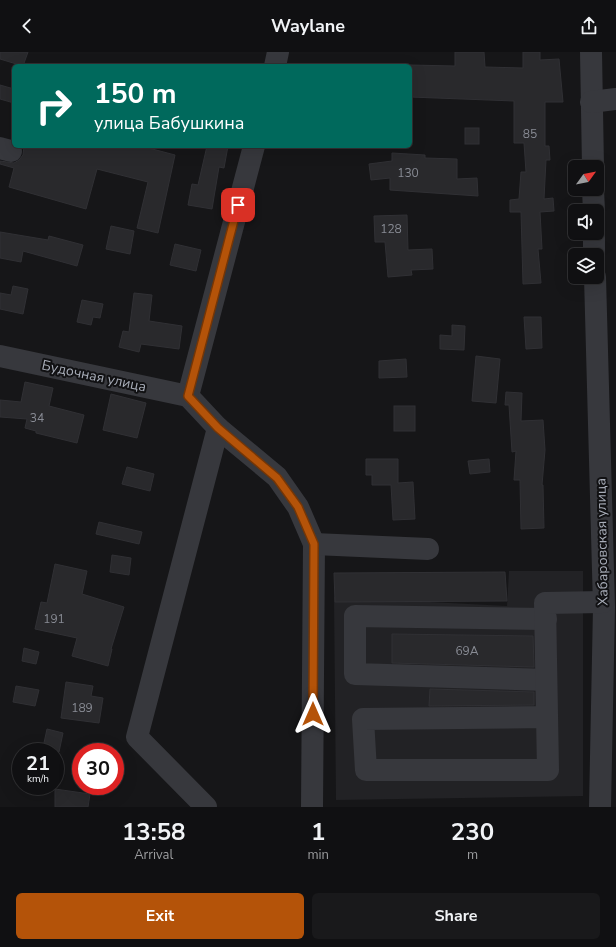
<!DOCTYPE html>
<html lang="en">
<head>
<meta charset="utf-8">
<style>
	:root { --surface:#101012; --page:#19191b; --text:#f1f3f6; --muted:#9c9d9f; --line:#303032; --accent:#b45309 }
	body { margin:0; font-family:"Nunito Sans",sans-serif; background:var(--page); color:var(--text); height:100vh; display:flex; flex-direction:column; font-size:15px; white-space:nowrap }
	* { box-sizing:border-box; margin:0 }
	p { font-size:13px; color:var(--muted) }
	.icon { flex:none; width:22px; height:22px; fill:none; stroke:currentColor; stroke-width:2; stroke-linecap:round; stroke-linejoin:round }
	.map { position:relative; height:755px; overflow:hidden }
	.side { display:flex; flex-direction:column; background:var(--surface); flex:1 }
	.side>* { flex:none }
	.hud { position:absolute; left:12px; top:12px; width:400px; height:84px; border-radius:6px; box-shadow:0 4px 16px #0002,0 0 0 1px var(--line); background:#00695c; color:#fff; overflow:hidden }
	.needle { width:26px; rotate:57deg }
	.fabs { position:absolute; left:568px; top:108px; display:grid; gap:8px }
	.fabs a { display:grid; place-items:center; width:36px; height:36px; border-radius:6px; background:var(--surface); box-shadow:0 4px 16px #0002,0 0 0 1px var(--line); font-size:20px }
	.speed { position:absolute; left:12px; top:691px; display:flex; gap:8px; font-size:20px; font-weight:700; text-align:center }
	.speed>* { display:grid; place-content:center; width:52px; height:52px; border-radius:50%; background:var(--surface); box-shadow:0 4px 16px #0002,0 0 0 1px var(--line); line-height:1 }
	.speed small { font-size:10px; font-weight:400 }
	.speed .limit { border:6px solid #d22; background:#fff; color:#111 }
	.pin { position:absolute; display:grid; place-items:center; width:34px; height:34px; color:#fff; margin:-17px; border-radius:8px; box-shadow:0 2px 6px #0006 }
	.me { position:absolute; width:44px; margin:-22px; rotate:0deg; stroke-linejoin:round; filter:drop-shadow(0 0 3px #0008) }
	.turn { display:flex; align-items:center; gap:14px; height:84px; padding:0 16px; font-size:18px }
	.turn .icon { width:52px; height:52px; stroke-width:2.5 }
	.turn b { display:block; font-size:28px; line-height:34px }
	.eta { display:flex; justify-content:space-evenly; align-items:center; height:68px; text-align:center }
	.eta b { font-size:24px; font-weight:700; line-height:28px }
	.action { display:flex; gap:8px; margin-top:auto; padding:8px 16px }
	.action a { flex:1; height:46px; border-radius:6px; background:var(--accent); color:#fff; font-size:16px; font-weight:700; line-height:46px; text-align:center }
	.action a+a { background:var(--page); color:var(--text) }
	header { display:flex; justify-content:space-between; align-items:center; height:52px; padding:0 16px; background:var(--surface); font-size:18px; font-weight:700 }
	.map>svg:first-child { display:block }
	.built { fill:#222225 }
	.building { fill:#29292c; stroke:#303034 }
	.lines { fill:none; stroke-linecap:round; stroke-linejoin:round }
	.minor { stroke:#37383d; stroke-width:22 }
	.route-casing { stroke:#753606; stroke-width:10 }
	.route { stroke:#b45309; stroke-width:7 }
	.labels { text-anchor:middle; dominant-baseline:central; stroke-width:4; stroke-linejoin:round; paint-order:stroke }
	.number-label { font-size:12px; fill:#888b94 }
	.street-label { font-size:14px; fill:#a8adb8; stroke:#111113 }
</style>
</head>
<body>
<header><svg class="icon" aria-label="back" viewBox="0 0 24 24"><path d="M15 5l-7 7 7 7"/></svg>Waylane<svg class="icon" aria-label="share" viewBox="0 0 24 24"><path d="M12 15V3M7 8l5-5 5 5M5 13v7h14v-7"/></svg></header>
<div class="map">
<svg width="616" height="755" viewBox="0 0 616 755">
	<rect width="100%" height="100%" fill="#161618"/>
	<path class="built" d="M509 519H583V744L336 748 334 545 507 554Z"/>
	<g class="building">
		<path d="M0 0H28L23 14 0 7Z"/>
		<path d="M455 0H484L485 15 523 16V0H540V8L559 7 563 50H545V94H549L550 108H546L544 147 553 146 554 159 540 160 542 197H538L541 231 523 232 521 160H510V148L519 147 521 120H526L524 91H514V49L410 45V13L455 14Z"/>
		<path d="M0 33 14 37V51L0 47Z"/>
		<rect x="465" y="76" width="14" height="16"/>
		<path d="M24 94H141L175 103 158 181 137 176 148 130 97 117 86 157 9 135 14 116 0 112V109L14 111 19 108 23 103Z"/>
		<path d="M207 94H228L224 116 219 115 212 157 188 153 192 132 198 133Z"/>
		<path d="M392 101 425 103V106L457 107V127L477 126 478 144 390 138V126L371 128 369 112 392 109Z"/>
		<path d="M407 163 408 198 432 197 433 217 411 218 412 223 388 225 385 190H375L374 164Z"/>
		<path d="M111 174 134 179 130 202 106 197Z"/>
		<path d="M0 180 48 188 49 184 83 193 77 214 23 199 21 210 0 206Z"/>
		<path d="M175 192 201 198 196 219 170 213Z"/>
		<path d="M13 234 28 237 23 262 0 257V241L11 243Z"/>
		<path d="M134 241 152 243 149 269 182 274 179 297 141 292 139 300 119 295 123 279 129 280Z"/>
		<path d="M82 248 103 252 100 266 93 265 91 273 77 270Z"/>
		<path d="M524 265H541L542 296 526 297Z"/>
		<path d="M452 273 465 274 464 298 440 297V283L452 284Z"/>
		<path d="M476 304 500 307 496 351 472 349Z"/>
		<path d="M406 307 407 325 379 326V309Z"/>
		<path d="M25 330 53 336 49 354 84 363 77 391 36 381V379L25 376 27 367 0 365V348L21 350Z"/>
		<path d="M506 340 522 341 521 369 543 368 545 398 542 433H543L544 476 521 477 520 428H514L516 399 512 400 509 353H505Z"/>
		<path d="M111 342 146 351 137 386 103 378Z"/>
		<rect x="394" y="354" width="21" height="25"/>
		<path d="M366 407H398V431L413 430 415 467 393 468 391 433H372V423H366Z"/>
		<path d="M489 407 490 420 470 422 468 409Z"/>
		<path d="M127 415 154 422 150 439 122 432Z"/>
		<path d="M99 470 142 480 139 492 96 482Z"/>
		<path d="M112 503 131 506 129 523 110 520Z"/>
		<path d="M55 512 87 519 82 542 124 555 111 597H112L108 614 72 604 77 586 35 577 41 550 47 551Z"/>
		<path d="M505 520 507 549 335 550 334 521Z"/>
		<path d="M392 582 533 584 534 615 392 611Z"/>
		<path d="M24 596 39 600 36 612 22 609Z"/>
		<path d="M66 630 93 634 91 644 103 646 99 671 61 666Z"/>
		<path d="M16 634 39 638 35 654 13 650Z"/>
		<path d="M430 637 534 640V653L429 654Z"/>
		<path d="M47 677 63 681 59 700H42Z"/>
		<path d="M55 737 90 742 88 755H55Z"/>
	</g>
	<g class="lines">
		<g class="minor">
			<path d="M591 0 593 115"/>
			<path d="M275 14 278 0"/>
			<path d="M591 50 616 47"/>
			<path d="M254 94 188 344 218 376 277 425 298 455 314 492 312 755"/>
			<path d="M0 96 11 99"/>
			<path d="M593 137 594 159"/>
			<path d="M594 181V203"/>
			<path d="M595 225 604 555 600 755"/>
			<path d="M0 304 188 344"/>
			<path d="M314 492 428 497"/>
			<path d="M546 567 355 564V622L546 628"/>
			<path d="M547 665 363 667 366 718H548L545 551 603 550"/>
			<path d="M206 755 137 685 218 376"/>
		</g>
	</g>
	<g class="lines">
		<g class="route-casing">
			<path id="route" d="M238 153 188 344 218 376 277 426 298 455 314 492 313 662"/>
		</g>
		<use href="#route" class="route"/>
	</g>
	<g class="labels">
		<g class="number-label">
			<text x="530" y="82">85</text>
			<text x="408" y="121">130</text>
			<text x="391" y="177">128</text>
			<text x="37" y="366">34</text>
			<text x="54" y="567">191</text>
			<text x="467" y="599">69А</text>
			<text x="82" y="656">189</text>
		</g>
		<g class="street-label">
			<text transform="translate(94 324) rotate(12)">Будочная улица</text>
			<text transform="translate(602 490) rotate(-91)">Хабаровская улица</text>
		</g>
	</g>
</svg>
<div class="fabs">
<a><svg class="needle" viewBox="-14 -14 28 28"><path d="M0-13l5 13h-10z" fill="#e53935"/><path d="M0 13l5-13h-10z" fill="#9c9d9f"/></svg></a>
<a><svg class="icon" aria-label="sound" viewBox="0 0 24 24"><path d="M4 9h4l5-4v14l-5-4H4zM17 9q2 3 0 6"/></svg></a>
<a><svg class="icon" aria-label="layers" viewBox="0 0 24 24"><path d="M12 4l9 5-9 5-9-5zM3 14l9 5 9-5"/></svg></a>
</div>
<div class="speed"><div>21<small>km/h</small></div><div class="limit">30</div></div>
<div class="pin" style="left:238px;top:153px;background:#d93025"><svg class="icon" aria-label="arrive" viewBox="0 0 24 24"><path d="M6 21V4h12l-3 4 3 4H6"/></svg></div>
<svg class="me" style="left:313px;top:662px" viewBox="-20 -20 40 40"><path d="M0-17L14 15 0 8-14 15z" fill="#b45309" stroke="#fff" stroke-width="4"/></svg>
<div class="hud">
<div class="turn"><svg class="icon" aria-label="right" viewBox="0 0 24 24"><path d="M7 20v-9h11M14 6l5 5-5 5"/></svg><div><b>150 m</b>улица Бабушкина</div></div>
</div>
</div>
<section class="side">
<div class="eta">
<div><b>13:58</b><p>Arrival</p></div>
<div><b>1</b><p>min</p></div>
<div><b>230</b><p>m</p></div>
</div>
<div class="action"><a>Exit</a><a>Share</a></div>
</section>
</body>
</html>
